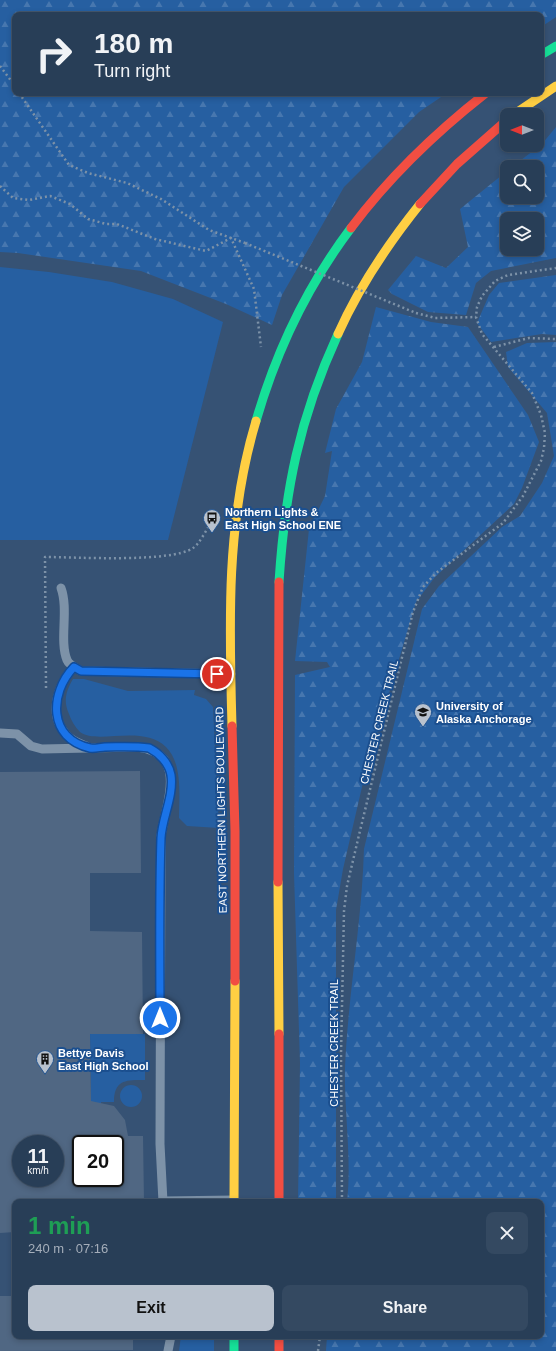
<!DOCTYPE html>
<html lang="en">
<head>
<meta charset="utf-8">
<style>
	:root { --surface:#283e57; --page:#344961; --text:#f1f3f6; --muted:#a5aeba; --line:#44576d; --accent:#b9c2ce }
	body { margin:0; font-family:Helvetica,sans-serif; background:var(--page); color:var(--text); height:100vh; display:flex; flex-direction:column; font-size:15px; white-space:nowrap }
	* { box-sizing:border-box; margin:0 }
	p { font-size:13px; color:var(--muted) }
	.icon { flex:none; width:22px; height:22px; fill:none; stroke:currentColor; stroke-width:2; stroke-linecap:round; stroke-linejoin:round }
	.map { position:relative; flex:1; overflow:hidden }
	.sheet { position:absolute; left:12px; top:1199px; width:532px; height:140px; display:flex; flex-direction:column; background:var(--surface); border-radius:8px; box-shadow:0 2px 6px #0003,0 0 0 1px var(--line) }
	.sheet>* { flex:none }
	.hud { position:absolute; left:12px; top:12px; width:532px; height:84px; border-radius:8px; box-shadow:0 2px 6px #0003,0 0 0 1px var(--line); background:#283e57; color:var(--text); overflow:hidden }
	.needle { width:26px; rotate:270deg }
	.controls { position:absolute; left:500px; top:108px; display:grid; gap:8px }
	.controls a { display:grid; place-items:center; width:44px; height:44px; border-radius:8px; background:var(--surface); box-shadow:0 2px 6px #0003,0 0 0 1px var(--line); font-size:20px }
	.speed { position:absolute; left:12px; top:1135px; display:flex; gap:8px; font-size:20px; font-weight:700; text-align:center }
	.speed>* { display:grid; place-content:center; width:52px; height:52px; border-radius:50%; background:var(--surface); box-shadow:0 2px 6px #0003,0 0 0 1px var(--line); line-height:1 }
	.speed small { font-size:10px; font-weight:400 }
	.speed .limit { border:2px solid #111; border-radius:6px; background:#fff; color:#111 }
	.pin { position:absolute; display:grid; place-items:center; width:34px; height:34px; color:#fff; margin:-17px; border:2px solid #fff; border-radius:50%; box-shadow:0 1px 4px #0007 }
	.me { position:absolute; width:44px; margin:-22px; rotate:0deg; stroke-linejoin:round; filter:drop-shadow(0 0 3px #0008) }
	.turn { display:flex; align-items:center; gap:14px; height:84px; padding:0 16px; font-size:18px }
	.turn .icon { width:52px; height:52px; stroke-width:2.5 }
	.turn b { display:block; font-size:28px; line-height:34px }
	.round { display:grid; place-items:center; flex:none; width:42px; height:42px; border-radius:8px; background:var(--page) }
	.headline { display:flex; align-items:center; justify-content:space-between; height:68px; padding:0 16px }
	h1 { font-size:24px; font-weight:600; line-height:30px; color:#1e9e55 }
	.button { display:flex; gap:8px; margin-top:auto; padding:8px 16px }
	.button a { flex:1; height:46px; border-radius:8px; background:var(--accent); color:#111; font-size:16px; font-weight:600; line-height:46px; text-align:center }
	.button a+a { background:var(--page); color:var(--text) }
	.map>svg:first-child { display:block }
	.green { fill:#265fa1 }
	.forest { fill:url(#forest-firs); fill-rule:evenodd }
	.building { fill:#506783; fill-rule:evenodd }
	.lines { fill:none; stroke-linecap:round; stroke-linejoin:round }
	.path { stroke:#7d92a8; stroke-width:2.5; stroke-dasharray:2 3; stroke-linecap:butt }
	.lane { stroke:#7d92a8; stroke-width:9 }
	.fast { stroke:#16e098; stroke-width:9 }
	.slow { stroke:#ffcf43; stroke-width:9 }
	.jam { stroke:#f24e42; stroke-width:9 }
	.path-bridge { stroke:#7d92a8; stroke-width:2.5; stroke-dasharray:2 3; stroke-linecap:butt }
	.route-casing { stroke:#114b97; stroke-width:10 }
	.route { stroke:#1a73e8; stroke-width:7 }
	.labels { text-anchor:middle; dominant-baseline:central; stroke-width:4; stroke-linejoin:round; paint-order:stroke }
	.poi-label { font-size:11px; font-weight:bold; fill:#fff; stroke:#1b4f8f; text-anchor:start }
	.street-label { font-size:11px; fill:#fff; stroke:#1b4f8f }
</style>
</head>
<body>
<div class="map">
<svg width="556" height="1351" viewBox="0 0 556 1351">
	<defs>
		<pattern id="forest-firs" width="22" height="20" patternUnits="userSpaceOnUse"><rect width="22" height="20" fill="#265fa1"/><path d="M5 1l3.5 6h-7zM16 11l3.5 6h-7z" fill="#4777af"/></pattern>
	</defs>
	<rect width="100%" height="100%" fill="#365274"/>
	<g class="green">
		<path d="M0 267 49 272 112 282 173 299 223 322 168 540H0Z"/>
		<path d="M73 679H84L128 691 195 690 194 695 206 699 213 707 219 828 187 826 179 818C179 796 183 764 166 747 143 724 97 745 80 732 75 727 71 720 69 714 63 701 66 691 73 679Z"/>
		<path d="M90 1034H145V1080C127 1080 114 1079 114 1102H101V1114H91Z"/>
		<circle cx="131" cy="1096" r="11"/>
		<path d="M181 1336H214V1351H179Z"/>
	</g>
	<g class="forest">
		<path d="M0 0H556V17L541 27V15H15V93H447L419 112 344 187 282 295 272 325 226 304 141 271 18 253 0 252Z"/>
		<path d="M556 127V258L491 271 476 283 466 315 428 312 392 294 388 290 416 256 446 268 468 247 460 209 507 171V197H537V167H512L542 144ZM507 219H537V249H507Z"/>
		<path d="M556 275V335L542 334 491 342 477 323 489 295 499 283Z"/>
		<path d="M376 307 431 322 468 327 528 415 539 442 522 488 514 504 435 577 416 602 365 774 343 869 336 910V1202H298L300 1063 294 873 295 675 330 667 327 662 295 661 309 529 325 496 332 451 325 453 336 409 362 362Z"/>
		<path d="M556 342V1351H326L327 1336H541V1202H347C352 1159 344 1112 345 1068 348 995 362 922 364 849L422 609 439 586 502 527 520 516 542 483 554 456 547 413 508 367 506 352 527 343Z"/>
	</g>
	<g class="building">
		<path d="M140 771 141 873H90V931L142 932 143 1034H90L91 1101 114 1106 125 1120 128 1136H143L144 1202H15V1232L0 1233V772ZM21 1144H55V1178H21ZM81 1144H115V1178H81Z"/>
		<path d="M0 1296H15V1336H133V1350L0 1351Z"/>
	</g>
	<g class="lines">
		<g class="path">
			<path d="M0 66 15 86"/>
			<path d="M19 93 69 165 88 173 127 183 161 199 209 230 245 243"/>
			<path d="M0 186 13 198 29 200 50 196 70 204 88 219 106 224H117L155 239 206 251 231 238 254 289 261 347"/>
			<path d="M416 313 435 318 476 317"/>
			<path d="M494 347 529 338 556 339"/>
			<path d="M46 688 45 557C76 557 171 563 193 548 200 544 208 526 214 518"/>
			<path d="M342 1202 341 1054 344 911 347 886 359 835 413 612 423 587 436 573 503 523 523 496 541 461 544 448 545 433 541 415 532 393 482 334 476 317 477 307 482 296 495 281 508 275 556 268"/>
			<path d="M318 1351 320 1336"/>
		</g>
		<g class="lane">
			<path d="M61 588C69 610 59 640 67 660 69 665 76 668 81 671L231 674"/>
			<path d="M74 667C58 684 48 713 65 733 70 740 79 743 86 746"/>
			<path d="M0 733 17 734 31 746 42 749 137 747C189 753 166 802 161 836L160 1144 163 1202"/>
			<path d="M163 1201 234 1200"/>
			<path d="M168 1351 171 1336"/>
		</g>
		<g class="fast">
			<path d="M541 55 556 46"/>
			<path d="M256 421C276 352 308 285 351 228"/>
			<path d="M279 582C285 490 299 419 338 334"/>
			<path d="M234 1336V1351"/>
		</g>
		<g class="slow">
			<path d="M513 115 556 86"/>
			<path d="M338 334C359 287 388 244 420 204"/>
			<path d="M232 726C229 623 226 520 256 421"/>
			<path d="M278 882 279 1034"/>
			<path d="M234 1202 235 981"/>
		</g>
		<g class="jam">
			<path d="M420 204 457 164 507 120"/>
			<path d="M351 228C390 176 435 133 486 93"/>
			<path d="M232 726 235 831V981"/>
			<path d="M278 882 279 582"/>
			<path d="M279 1034V1202"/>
			<path d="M279 1336V1351"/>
		</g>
		<path class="path-bridge" d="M245 243 416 313"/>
	</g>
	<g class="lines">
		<g class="route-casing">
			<path id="route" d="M160 1018C160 958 159 898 161 838 162 818 174 796 171 775 169 763 159 753 149 748 134 746 120 747 105 747 101 747 94 749 90 748 48 739 49 693 74 667L81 671 217 674"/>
		</g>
		<use href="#route" class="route"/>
	</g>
	<defs>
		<g id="bus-pin" transform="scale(0.9)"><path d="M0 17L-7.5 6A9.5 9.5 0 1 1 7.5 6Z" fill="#b9c2ce" stroke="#1b4f8f"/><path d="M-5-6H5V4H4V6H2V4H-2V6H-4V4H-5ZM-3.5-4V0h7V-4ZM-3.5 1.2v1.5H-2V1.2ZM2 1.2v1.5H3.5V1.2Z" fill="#111"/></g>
		<g id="university-pin" transform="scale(0.9)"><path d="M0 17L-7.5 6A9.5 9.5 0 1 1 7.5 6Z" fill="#b9c2ce" stroke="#1b4f8f"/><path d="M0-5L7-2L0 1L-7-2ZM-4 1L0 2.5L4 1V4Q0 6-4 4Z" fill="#111"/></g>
		<g id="building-pin" transform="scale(0.9)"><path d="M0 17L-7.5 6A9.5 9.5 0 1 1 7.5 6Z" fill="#b9c2ce" stroke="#1b4f8f"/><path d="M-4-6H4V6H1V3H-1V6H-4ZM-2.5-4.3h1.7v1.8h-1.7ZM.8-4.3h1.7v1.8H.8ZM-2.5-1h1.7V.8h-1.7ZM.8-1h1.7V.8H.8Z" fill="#111"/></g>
	</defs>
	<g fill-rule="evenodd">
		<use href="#bus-pin" x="212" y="518"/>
		<use href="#university-pin" x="423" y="712"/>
		<use href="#building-pin" x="45" y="1059"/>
	</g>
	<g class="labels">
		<g class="poi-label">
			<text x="225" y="512">Northern Lights &amp;<tspan x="225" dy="13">East High School ENE</tspan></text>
			<text x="436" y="706">University of<tspan x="436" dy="13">Alaska Anchorage</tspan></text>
			<text x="58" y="1053">Bettye Davis<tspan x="58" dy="13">East High School</tspan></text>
		</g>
		<g class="street-label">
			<text transform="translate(379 722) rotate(-76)">CHESTER CREEK TRAIL</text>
			<text transform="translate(221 810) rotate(-91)">EAST NORTHERN LIGHTS BOULEVARD</text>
			<text transform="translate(334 1043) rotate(-90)">CHESTER CREEK TRAIL</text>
		</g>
	</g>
</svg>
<div class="controls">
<a><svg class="needle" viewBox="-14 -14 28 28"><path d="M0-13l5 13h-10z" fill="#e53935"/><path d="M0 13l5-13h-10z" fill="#a5aeba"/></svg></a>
<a><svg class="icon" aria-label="search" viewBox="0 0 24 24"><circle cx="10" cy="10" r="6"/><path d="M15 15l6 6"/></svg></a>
<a><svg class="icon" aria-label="layers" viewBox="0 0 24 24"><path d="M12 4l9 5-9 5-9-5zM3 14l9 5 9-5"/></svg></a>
</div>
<div class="speed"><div>11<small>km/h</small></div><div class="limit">20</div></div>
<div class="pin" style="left:217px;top:674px;background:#d93025"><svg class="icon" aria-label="arrive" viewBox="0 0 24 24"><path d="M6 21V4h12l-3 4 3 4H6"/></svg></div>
<svg class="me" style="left:160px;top:1018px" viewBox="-20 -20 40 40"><circle r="17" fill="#1a73e8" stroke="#fff" stroke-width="3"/><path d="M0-11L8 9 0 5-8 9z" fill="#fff"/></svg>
<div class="hud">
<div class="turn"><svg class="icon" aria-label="right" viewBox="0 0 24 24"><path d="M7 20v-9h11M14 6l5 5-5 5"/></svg><div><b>180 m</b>Turn right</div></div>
</div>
<section class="sheet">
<div class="headline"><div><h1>1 min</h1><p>240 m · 07:16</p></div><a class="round"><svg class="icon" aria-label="close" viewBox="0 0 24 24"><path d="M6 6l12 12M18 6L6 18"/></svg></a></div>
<div class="button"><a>Exit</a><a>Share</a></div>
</section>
</div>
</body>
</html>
